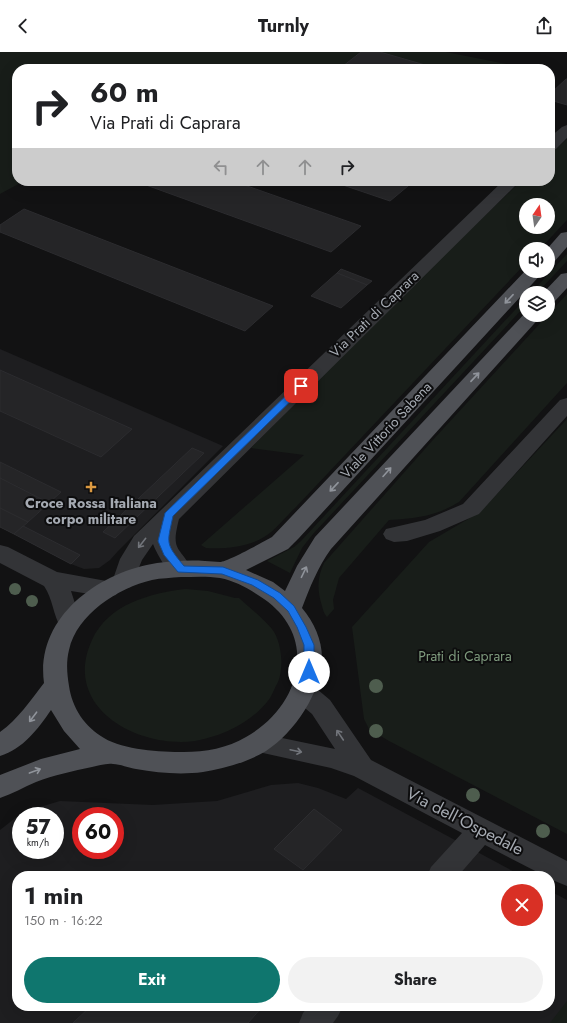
<!DOCTYPE html>
<html lang="en">
<head>
<meta charset="utf-8">
<style>
	:root { --surface:#fff; --page:#f2f2f2; --text:#202124; --muted:#757577; --accent:#0f766e }
	body { margin:0; font-family:Jost,sans-serif; background:var(--page); color:var(--text); height:100vh; display:flex; flex-direction:column; font-size:15px; white-space:nowrap }
	* { box-sizing:border-box; margin:0 }
	p { font-size:13px; color:var(--muted) }
	.icon { flex:none; width:22px; height:22px; fill:none; stroke:currentColor; stroke-width:2; stroke-linecap:round; stroke-linejoin:round }
	.map { position:relative; flex:1; overflow:hidden }
	.panel { position:absolute; left:12px; top:819px; width:543px; height:140px; display:flex; flex-direction:column; background:var(--surface); border-radius:16px; box-shadow:0 4px 16px #0002 }
	.panel>* { flex:none }
	.hud { position:absolute; left:12px; top:12px; width:543px; height:122px; border-radius:16px; box-shadow:0 4px 16px #0002; background:#fff; color:var(--text); overflow:hidden }
	.needle { width:26px; rotate:13deg }
	.controls { position:absolute; left:519px; top:146px; display:grid; gap:8px }
	.controls a { display:grid; place-items:center; width:36px; height:36px; border-radius:50%; background:var(--surface); box-shadow:0 4px 16px #0002; font-size:20px }
	.speed { position:absolute; left:12px; top:755px; display:flex; gap:8px; font-size:20px; font-weight:700; text-align:center }
	.speed>* { display:grid; place-content:center; width:52px; height:52px; border-radius:50%; background:var(--surface); box-shadow:0 4px 16px #0002; line-height:1 }
	.speed small { font-size:10px; font-weight:400 }
	.speed .limit { border:6px solid #d22; background:#fff; color:#111 }
	.pin { position:absolute; display:grid; place-items:center; width:34px; height:34px; color:#fff; margin:-17px; border-radius:8px; box-shadow:0 2px 6px #0006 }
	.me { position:absolute; width:44px; margin:-22px; rotate:0deg; stroke-linejoin:round; filter:drop-shadow(0 0 3px #0008) }
	.turn { display:flex; align-items:center; gap:14px; height:84px; padding:0 12px; font-size:18px }
	.turn .icon { width:52px; height:52px; stroke-width:2.5 }
	.turn b { display:block; font-size:28px; line-height:34px }
	.lanes { display:flex; align-items:center; height:38px; padding:0 12px; background:#0003; justify-content:center; gap:20px; direction:ltr }
	.lanes .off { opacity:.35 }
	.round { display:grid; place-items:center; flex:none; width:42px; height:42px; border-radius:21px; background:var(--page) }
	.summary { display:flex; align-items:center; justify-content:space-between; height:68px; padding:0 12px }
	h1 { font-size:24px; font-weight:700; line-height:30px }
	.action { display:flex; gap:8px; margin-top:auto; padding:8px 12px }
	.action a { flex:1; height:46px; border-radius:24px; background:var(--accent); color:#fff; font-size:16px; font-weight:700; line-height:46px; text-align:center }
	.action a+a { background:var(--page); color:var(--text) }
	header { display:flex; justify-content:space-between; align-items:center; height:52px; padding:0 12px; background:var(--surface); font-size:18px; font-weight:700 }
	.map>svg:first-child { display:block }
	.built { fill:#1e1e20; fill-rule:evenodd }
	.green { fill:#181d19; fill-rule:evenodd }
	.building { fill:#252527; stroke:#2c2c2f }
	.lines { fill:none; stroke-linecap:round; stroke-linejoin:round }
	.minor { fill:#333437; fill-rule:evenodd }
	.major { fill:#4f5156; fill-rule:evenodd }
	.tree { fill:#4e5d4e }
	.oneway { stroke:#90949b }
	.oneway2 { stroke:#72757b }
	.route { fill:#1a73e8; stroke:#114b97 }
	.poi-dot { fill:#db9941; stroke:#0d0d0e; stroke-width:1.5 }
	.labels { text-anchor:middle; dominant-baseline:central; stroke-width:4; stroke-linejoin:round; paint-order:stroke }
	.street-label { font-size:14px; fill:#a5aab2; stroke:#0d0d0e }
	.poi-label { font-size:14px; font-weight:bold; fill:#a5aab2; stroke:#0d0d0e }
	.park-label { font-size:14px; fill:#7f9b7e; stroke:#0d0d0e }
	.near-street-label { font-size:17px; fill:#a5aab2; stroke:#0d0d0e }
</style>
</head>
<body>
<header><svg class="icon" aria-label="back" viewBox="0 0 24 24"><path d="M15 5l-7 7 7 7"/></svg>Turnly<svg class="icon" aria-label="share" viewBox="0 0 24 24"><path d="M12 15V3M7 8l5-5 5 5M5 13v7h14v-7"/></svg></header>
<div class="map">
<svg width="567" height="971" viewBox="0 0 567 971">
	<rect width="100%" height="100%" fill="#121213"/>
	<g class="built">
		<path d="M0 297 223 394 118 499 110 508 99 516 84 517 71 512 0 475Z"/>
		<path d="M298 731 318 736 346 747 358 736 522 824H17V954H550V839L567 848V971H0V778L23 760 60 749 153 753 217 749 271 733ZM21 764H55V798H21ZM81 764H115V798H81Z"/>
	</g>
	<g class="green">
		<path d="M0 0H446L532 17H17V129H24L0 142Z"/>
		<path d="M567 87V168L540 197H526V211L296 455C286 464 276 478 264 485 248 495 225 497 206 496L201 493 304 403 251 396 419 227 521 129H550V102ZM526 153H548V175H526Z"/>
		<path d="M567 202V209L537 241H531Z"/>
		<path d="M567 242V331L459 450C434 465 417 466 389 468L339 526 333 548 334 557 327 565C324 562 323 558 322 554 317 538 317 526 324 511L432 389Z"/>
		<path d="M526 246V253L313 482 302 496 290 521 267 509 294 495 301 489Z"/>
		<path d="M567 367V782L389 689 369 677 364 667 352 575 429 490 480 460Z"/>
		<path d="M186 537 208 539 235 546H239C250 556 263 566 272 577 282 590 284 616 278 630 275 635 273 641 270 646 253 670 223 684 195 689 137 697 61 655 92 588 108 552 151 541 186 537Z"/>
		<path d="M567 949V971H550Z"/>
	</g>
	<g class="building">
		<path d="M361 0H380L439 17H353L343 14Z"/>
		<path d="M566 27H567V53L550 48V42Z"/>
		<path d="M135 129H233L361 174 331 200Z"/>
		<path d="M331 129H414L390 149Z"/>
		<path d="M24 157 273 254 245 279 0 180V173Z"/>
		<path d="M341 217 372 229 367 233 337 221Z"/>
		<path d="M337 221 367 233 341 256 311 244Z"/>
		<path d="M0 318 132 377 101 405 0 359Z"/>
		<path d="M192 396 204 401 115 486 103 480Z"/>
		<path d="M0 410 61 440 49 451 0 426Z"/>
		<path d="M0 426 49 451 28 470 0 456Z"/>
		<path d="M0 456 28 470 14 482 0 475Z"/>
		<path d="M23 474 80 503 71 512 14 482Z"/>
		<path d="M314 757 342 778 303 818 274 797Z"/>
		<path d="M91 954H263L248 971H73Z"/>
	</g>
	<g class="lines">
		<g class="minor">
			<path d="M567 73V86L556 97 550 99V85L562 75Z"/>
			<path d="M503 129H520L179 467C171 499 178 493 192 517L189 523C184 524 178 526 173 523 166 518 156 500 153 492L142 508 131 535 123 537 119 536 116 543 108 545 71 539 81 570 77 576 69 579 61 576C53 563 53 547 44 534L0 511V493L8 495 57 520 112 530 120 507 134 484Z"/>
			<path d="M567 346V364L479 462 440 479 407 489 394 490 386 487 383 482 386 477 425 468 463 452 560 348Z"/>
			<path d="M302 629 311 632 330 648 371 708 567 809V834L550 827V824H545L485 793 458 824H427L431 815 462 781 354 724 331 716 249 698 245 691 249 684 258 681 335 697 312 662 293 646 290 639 293 632Z"/>
			<path d="M309 954H343L338 964 333 971H299L303 961Z"/>
		</g>
		<g class="major">
			<path d="M567 180V195L554 210 548 211V197H547L561 181Z"/>
			<path d="M526 218 544 219 299 486 288 497 246 518 273 530 285 539 297 514 315 485 526 260V263H542L331 497C318 515 310 535 302 556 314 570 322 588 322 606 322 640 294 681 266 699 248 710 223 717 203 720 181 723 158 721 136 717 129 716 120 712 113 712 106 711 98 714 92 715 73 719 54 723 36 730 24 735 12 742 0 746V723L41 707 80 697 64 679 51 658C38 677 23 697 0 704V680C18 667 30 649 44 631 35 566 98 520 157 511 173 509 189 508 205 509 210 509 215 510 220 510 227 510 263 490 272 485ZM181 525C194 525 207 524 220 526 236 529 251 538 264 547 320 586 300 655 246 685 228 696 205 700 184 700 160 700 124 698 104 686 85 675 72 656 69 634 67 622 66 610 69 598 77 562 118 536 152 528 161 526 171 526 181 525Z"/>
			<path d="M567 221V236L554 250 548 251V241H543L561 222Z"/>
		</g>
	</g>
	<g class="tree">
		<circle cx="15" cy="537" r="6"/>
		<circle cx="32" cy="549" r="6"/>
		<circle cx="376" cy="634" r="7"/>
		<circle cx="376" cy="679" r="7"/>
		<circle cx="473" cy="743" r="7"/>
		<circle cx="543" cy="779" r="7"/>
	</g>
	<defs><path id="oneway-shaft" d="M-6 0H5M1.5-3L5.5 0L1.5 3" fill="none" stroke-width="1.6" stroke-linecap="round" stroke-linejoin="round"/></defs>
	<g class="oneway">
		<use href="#oneway-shaft" transform="translate(509 247) rotate(133)"/>
		<use href="#oneway-shaft" transform="translate(475 325) rotate(-47)"/>
		<use href="#oneway-shaft" transform="translate(387 420) rotate(-48)"/>
		<use href="#oneway-shaft" transform="translate(334 435) rotate(133)"/>
		<use href="#oneway-shaft" transform="translate(304 520) rotate(-64)"/>
		<use href="#oneway-shaft" transform="translate(33 665) rotate(127)"/>
		<use href="#oneway-shaft" transform="translate(35 719) rotate(-20)"/>
	</g>
	<g class="oneway2">
		<use href="#oneway-shaft" transform="translate(142 491) rotate(128)"/>
		<use href="#oneway-shaft" transform="translate(340 683) rotate(-124)"/>
		<use href="#oneway-shaft" transform="translate(296 699) rotate(12)"/>
	</g>
	<path class="route" d="M301 331 304 332V336L173 464C167 492 165 491 184 514L223 515 258 528 280 541 294 554 306 575 314 593V620L313 623H305L304 620V593L297 575 288 559 274 546 252 533 222 522 178 520 164 503 158 489 165 461 298 332Z"/>
	<path class="poi-dot" d="M89 429h4v4h4v4h-4v4h-4v-4h-4v-4h4z"/>
	<g class="labels">
		<g class="street-label">
			<text transform="translate(374 262) rotate(-44)">Via Prati di Caprara</text>
			<text transform="translate(386 378) rotate(-47)">Viale Vittorio Sabena</text>
		</g>
		<g class="poi-label">
			<text x="91" y="451">Croce Rossa Italiana<tspan x="91" dy="16">corpo militare</tspan></text>
		</g>
		<g class="park-label">
			<text x="465" y="604">Prati di Caprara</text>
		</g>
		<g class="near-street-label">
			<text transform="translate(465 769) rotate(27)">Via dell'Ospedale</text>
		</g>
	</g>
</svg>
<div class="controls">
<a><svg class="needle" viewBox="-14 -14 28 28"><path d="M0-13l5 13h-10z" fill="#e53935"/><path d="M0 13l5-13h-10z" fill="#757577"/></svg></a>
<a><svg class="icon" aria-label="sound" viewBox="0 0 24 24"><path d="M4 9h4l5-4v14l-5-4H4zM17 9q2 3 0 6"/></svg></a>
<a><svg class="icon" aria-label="layers" viewBox="0 0 24 24"><path d="M12 4l9 5-9 5-9-5zM3 14l9 5 9-5"/></svg></a>
</div>
<div class="speed"><div>57<small>km/h</small></div><div class="limit">60</div></div>
<div class="pin" style="left:301px;top:334px;background:#d93025"><svg class="icon" aria-label="arrive" viewBox="0 0 24 24"><path d="M6 21V4h12l-3 4 3 4H6"/></svg></div>
<svg class="me" style="left:309px;top:620px" viewBox="-20 -20 40 40"><circle r="19" fill="#fff"/><path d="M0-13L10 11 0 6-10 11z" fill="#1a73e8"/></svg>
<div class="hud">
<div class="turn"><svg class="icon" aria-label="right" viewBox="0 0 24 24"><path d="M7 20v-9h11M14 6l5 5-5 5"/></svg><div><b>60 m</b>Via Prati di Caprara</div></div>
<div class="lanes"><svg class="icon off" aria-label="left" viewBox="0 0 24 24"><path d="M17 20v-9H6M10 6l-5 5 5 5"/></svg><svg class="icon off" aria-label="ahead" viewBox="0 0 24 24"><path d="M12 20V5M6 11l6-6 6 6"/></svg><svg class="icon off" aria-label="ahead" viewBox="0 0 24 24"><path d="M12 20V5M6 11l6-6 6 6"/></svg><svg class="icon" aria-label="right" viewBox="0 0 24 24"><path d="M7 20v-9h11M14 6l5 5-5 5"/></svg></div>
</div>
<section class="panel">
<div class="summary"><div><h1>1 min</h1><p>150 m · 16:22</p></div><a class="round" style="background:#d93025;color:#fff"><svg class="icon" aria-label="close" viewBox="0 0 24 24"><path d="M6 6l12 12M18 6L6 18"/></svg></a></div>
<div class="action"><a>Exit</a><a>Share</a></div>
</section>
</div>
</body>
</html>
